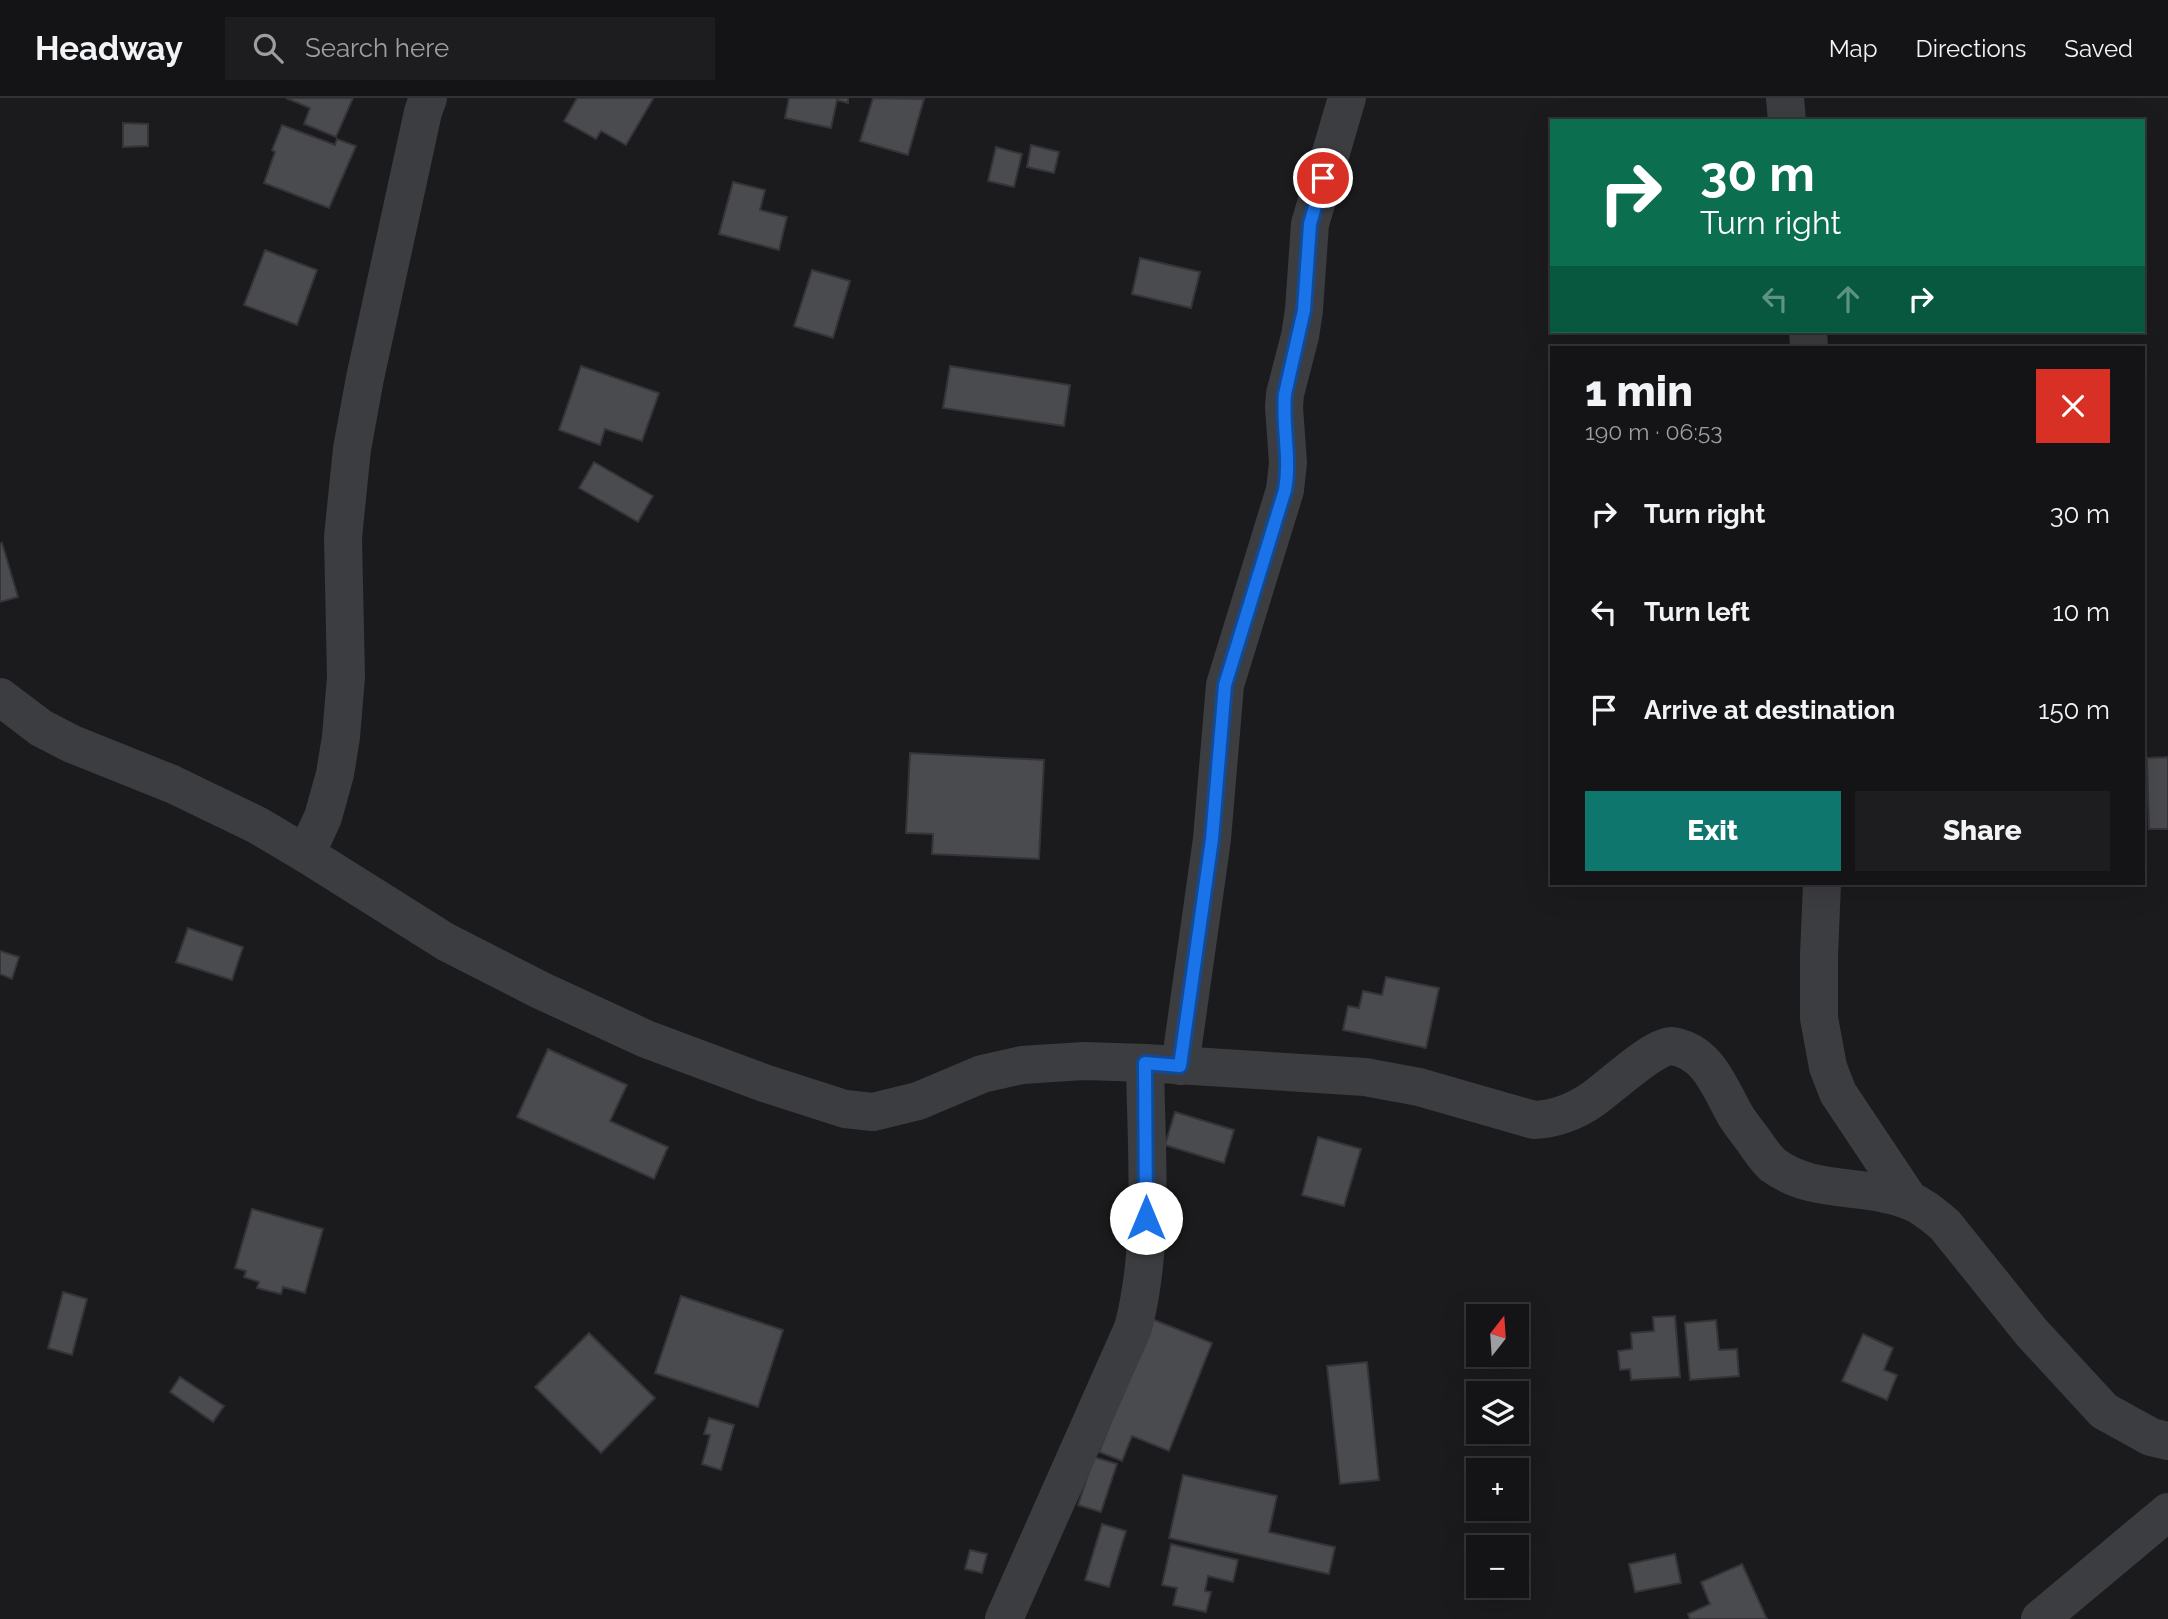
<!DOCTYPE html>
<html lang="en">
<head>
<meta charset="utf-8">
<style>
	:root { --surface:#141416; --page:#1d1d1f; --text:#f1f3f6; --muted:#9d9ea1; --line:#333335; --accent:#0f766e }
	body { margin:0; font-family:Raleway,sans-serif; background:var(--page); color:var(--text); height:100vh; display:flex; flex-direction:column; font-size:26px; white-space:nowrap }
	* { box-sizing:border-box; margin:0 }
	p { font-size:23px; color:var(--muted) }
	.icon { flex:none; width:38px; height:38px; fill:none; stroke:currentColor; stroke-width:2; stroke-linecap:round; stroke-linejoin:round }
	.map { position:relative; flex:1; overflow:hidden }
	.sheet { position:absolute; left:1550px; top:248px; width:595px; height:539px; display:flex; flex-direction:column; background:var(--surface); border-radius:0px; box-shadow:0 7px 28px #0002,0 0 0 2px var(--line) }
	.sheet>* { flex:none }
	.top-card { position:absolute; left:1550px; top:21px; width:595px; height:214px; border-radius:0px; box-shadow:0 7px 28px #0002,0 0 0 2px var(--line); background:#0b6e4f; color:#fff; overflow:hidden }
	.needle { width:46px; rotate:17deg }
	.controls { position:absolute; left:1466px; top:1206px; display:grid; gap:14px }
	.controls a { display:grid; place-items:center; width:63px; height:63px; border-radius:0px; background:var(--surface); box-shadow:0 7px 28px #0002,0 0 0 2px var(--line); font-size:35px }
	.pin { position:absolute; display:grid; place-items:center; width:60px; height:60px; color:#fff; margin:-30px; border:4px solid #fff; border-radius:50%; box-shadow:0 2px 7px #0007 }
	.me { position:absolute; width:77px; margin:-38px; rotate:0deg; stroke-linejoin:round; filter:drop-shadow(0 0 5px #0008) }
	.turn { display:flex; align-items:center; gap:24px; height:147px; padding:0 35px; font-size:32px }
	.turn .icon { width:91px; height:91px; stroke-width:2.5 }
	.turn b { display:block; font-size:49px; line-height:60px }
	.lanes { display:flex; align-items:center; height:66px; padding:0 35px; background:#0003; justify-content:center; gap:35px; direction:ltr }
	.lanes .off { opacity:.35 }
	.round { display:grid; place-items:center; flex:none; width:74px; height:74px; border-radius:0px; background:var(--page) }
	.overview { display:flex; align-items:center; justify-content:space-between; height:119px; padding:0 35px }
	h1 { font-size:42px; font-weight:800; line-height:52px }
	.primary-button { display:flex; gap:14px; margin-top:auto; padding:14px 35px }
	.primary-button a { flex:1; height:80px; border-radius:0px; background:var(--accent); color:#fff; font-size:28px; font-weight:800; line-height:80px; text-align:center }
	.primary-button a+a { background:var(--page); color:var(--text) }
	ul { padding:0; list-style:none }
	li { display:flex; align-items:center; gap:21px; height:98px; padding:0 35px }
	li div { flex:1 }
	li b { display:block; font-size:26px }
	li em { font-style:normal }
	header { display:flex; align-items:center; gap:42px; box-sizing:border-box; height:98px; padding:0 35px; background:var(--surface); border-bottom:2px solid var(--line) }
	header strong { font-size:33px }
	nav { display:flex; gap:38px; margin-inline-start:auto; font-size:24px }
	.search { width:490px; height:63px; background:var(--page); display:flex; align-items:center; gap:18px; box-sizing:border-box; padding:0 24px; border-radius:0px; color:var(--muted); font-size:26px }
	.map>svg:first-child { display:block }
	.building { fill:#4a4b4f; stroke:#353539; stroke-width:2 }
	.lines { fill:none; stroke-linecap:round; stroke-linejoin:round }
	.minor { stroke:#3c3d41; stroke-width:38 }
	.route-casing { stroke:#114b97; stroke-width:18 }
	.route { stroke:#1a73e8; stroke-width:12 }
</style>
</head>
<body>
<header>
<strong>Headway</strong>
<div class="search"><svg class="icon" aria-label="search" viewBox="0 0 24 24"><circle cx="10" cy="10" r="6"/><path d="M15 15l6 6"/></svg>Search here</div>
<nav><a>Map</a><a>Directions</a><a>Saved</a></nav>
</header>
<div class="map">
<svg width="2168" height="1521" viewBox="0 0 2168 1521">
	<rect width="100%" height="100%" fill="#1b1b1d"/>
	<g class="building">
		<path d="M286 0H353L336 39 304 26 310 10Z"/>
		<path d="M577 0H652L653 1 626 47 601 33 596 41 564 23Z"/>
		<path d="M789 0H848V5L837 2 831 30 785 20Z"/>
		<path d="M873 0 924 1 908 57 860 43Z"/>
		<path d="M123 25 148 26V48L123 49Z"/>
		<path d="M282 27 335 47 337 41 356 48 329 110 264 85 275 54 272 52Z"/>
		<path d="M1031 47 1059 54 1054 75 1027 69Z"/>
		<path d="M996 49 1022 56 1014 89 988 83Z"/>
		<path d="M733 84 765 92 760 112 787 119 779 152 719 136Z"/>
		<path d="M265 152 317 172 297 227 244 207Z"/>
		<path d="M1140 160 1200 174 1191 210 1132 196Z"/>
		<path d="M812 172 850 183 833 240 794 228Z"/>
		<path d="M581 268 659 295 642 343 605 331 600 347 559 332Z"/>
		<path d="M950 268 1070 287 1064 328 943 310Z"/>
		<path d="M594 364 653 398 638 424 579 390Z"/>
		<path d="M2 445 18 499 0 504V446Z"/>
		<path d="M910 655 1044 662 1039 761 932 756 933 736 906 735Z"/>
		<path d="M2168 659V731H2149L2147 660Z"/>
		<path d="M188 830 243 849 232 882 176 864Z"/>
		<path d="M0 853 19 859 12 881 0 876Z"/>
		<path d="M1386 879 1439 890 1426 950 1343 932 1348 908 1359 910 1363 893 1382 897Z"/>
		<path d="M548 951 627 987 610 1023 668 1049 654 1081 517 1019Z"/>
		<path d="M1175 1014 1234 1032 1224 1065 1165 1047Z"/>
		<path d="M1318 1039 1361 1051 1344 1108 1302 1097Z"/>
		<path d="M252 1111 323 1131 305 1195 283 1189 281 1196 257 1190 259 1184 244 1179 246 1173 235 1170Z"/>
		<path d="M63 1194 87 1201 72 1257 48 1250Z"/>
		<path d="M681 1198 783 1232 758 1309 655 1275Z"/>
		<path d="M1675 1218 1680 1279 1631 1282 1630 1271 1620 1272 1618 1253 1632 1251 1631 1235 1654 1233 1653 1219Z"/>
		<path d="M1152 1221 1212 1245 1169 1353 1132 1338 1122 1363 1099 1354Z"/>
		<path d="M1716 1222 1719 1252 1737 1251 1739 1278 1690 1282 1685 1225Z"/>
		<path d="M589 1235 655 1300 601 1355 535 1289Z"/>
		<path d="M1863 1236 1893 1250 1884 1272 1897 1277 1887 1302 1842 1283Z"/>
		<path d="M1367 1264 1379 1382 1340 1386 1327 1268Z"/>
		<path d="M180 1279 224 1308 213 1324 170 1294Z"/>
		<path d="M709 1320 734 1327 721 1372 702 1366 710 1337 704 1336Z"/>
		<path d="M1094 1359 1117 1366 1101 1414 1078 1407Z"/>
		<path d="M1183 1377 1277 1398 1269 1434 1335 1449 1329 1476 1169 1440Z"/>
		<path d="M1102 1426 1126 1433 1109 1489 1085 1482Z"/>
		<path d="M1171 1446 1238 1462 1233 1484 1208 1478 1205 1493 1211 1494 1206 1514 1173 1507 1177 1490 1162 1487Z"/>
		<path d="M970 1452 987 1456 982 1475 965 1471Z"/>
		<path d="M1675 1456 1681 1485 1635 1494 1629 1466Z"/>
		<path d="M1742 1466 1767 1521H1690L1688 1516 1710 1506 1701 1484Z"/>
	</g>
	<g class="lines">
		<g class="minor">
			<path d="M1785 0 1787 23"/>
			<path d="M1808 233 1809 250"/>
			<path d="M0 599 41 630 72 646 172 686 257 727 306 756 446 844 540 892 646 941 764 985 845 1011 873 1014 918 1003 982 976 1022 967 1084 963 1145 965 1365 979 1419 989 1534 1022C1555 1021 1576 1013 1593 1001 1609 990 1656 946 1672 948 1710 954 1720 992 1737 1020 1743 1029 1750 1037 1756 1046 1761 1053 1766 1061 1773 1067 1813 1097 1865 1085 1910 1103 1924 1108 1934 1118 1945 1127L2032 1235 2104 1313 2151 1339 2168 1343"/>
			<path d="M306 756 323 719 335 676 341 639 346 579 343 439 352 351 365 280 423 14 428 0"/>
			<path d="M1822 786 1819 857V920L1828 969 1838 995 1910 1103"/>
			<path d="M1180 968 1212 741 1225 587 1285 392 1288 365 1284 309 1285 296 1300 238 1304 212 1310 126 1347 0"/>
			<path d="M1004 1521 1133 1230C1155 1147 1146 1050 1145 965"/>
			<path d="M2040 1521 2168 1414"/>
		</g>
	</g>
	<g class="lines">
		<g class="route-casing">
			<path id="route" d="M1146 1120 1145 965 1180 968 1212 741 1225 587 1285 392C1291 360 1282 328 1285 296L1304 212 1310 126 1323 80"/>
		</g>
		<use href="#route" class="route"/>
	</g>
</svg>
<div class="controls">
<a><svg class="needle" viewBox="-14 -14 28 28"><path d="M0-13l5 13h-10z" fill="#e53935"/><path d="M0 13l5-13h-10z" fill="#9d9ea1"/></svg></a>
<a><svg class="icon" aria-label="layers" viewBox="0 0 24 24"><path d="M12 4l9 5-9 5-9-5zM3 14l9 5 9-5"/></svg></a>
<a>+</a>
<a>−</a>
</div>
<div class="pin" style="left:1323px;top:80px;background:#d93025"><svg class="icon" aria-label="arrive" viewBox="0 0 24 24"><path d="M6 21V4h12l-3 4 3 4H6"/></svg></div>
<svg class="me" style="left:1146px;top:1120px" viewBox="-20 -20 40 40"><circle r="19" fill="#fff"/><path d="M0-13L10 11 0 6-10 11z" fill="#1a73e8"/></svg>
<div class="top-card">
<div class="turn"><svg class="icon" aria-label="right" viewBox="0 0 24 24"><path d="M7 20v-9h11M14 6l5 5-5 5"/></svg><div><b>30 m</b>Turn right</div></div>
<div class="lanes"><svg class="icon off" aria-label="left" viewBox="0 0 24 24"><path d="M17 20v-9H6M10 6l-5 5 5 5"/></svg><svg class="icon off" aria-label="ahead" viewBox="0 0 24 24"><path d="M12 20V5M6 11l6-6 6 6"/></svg><svg class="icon" aria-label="right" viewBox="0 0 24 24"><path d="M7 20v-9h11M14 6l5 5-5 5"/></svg></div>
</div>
<section class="sheet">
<div class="overview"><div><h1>1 min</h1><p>190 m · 06:53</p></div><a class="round" style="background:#d93025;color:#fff"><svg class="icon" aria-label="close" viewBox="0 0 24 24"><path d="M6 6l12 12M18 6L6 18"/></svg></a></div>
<ul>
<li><svg class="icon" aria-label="right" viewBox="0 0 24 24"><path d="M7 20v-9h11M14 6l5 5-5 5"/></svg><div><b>Turn right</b></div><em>30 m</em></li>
<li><svg class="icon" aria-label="left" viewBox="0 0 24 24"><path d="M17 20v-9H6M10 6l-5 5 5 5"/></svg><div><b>Turn left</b></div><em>10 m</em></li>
<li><svg class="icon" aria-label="arrive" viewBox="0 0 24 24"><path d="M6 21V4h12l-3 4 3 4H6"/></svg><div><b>Arrive at destination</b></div><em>150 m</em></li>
</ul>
<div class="primary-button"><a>Exit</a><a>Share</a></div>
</section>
</div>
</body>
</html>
